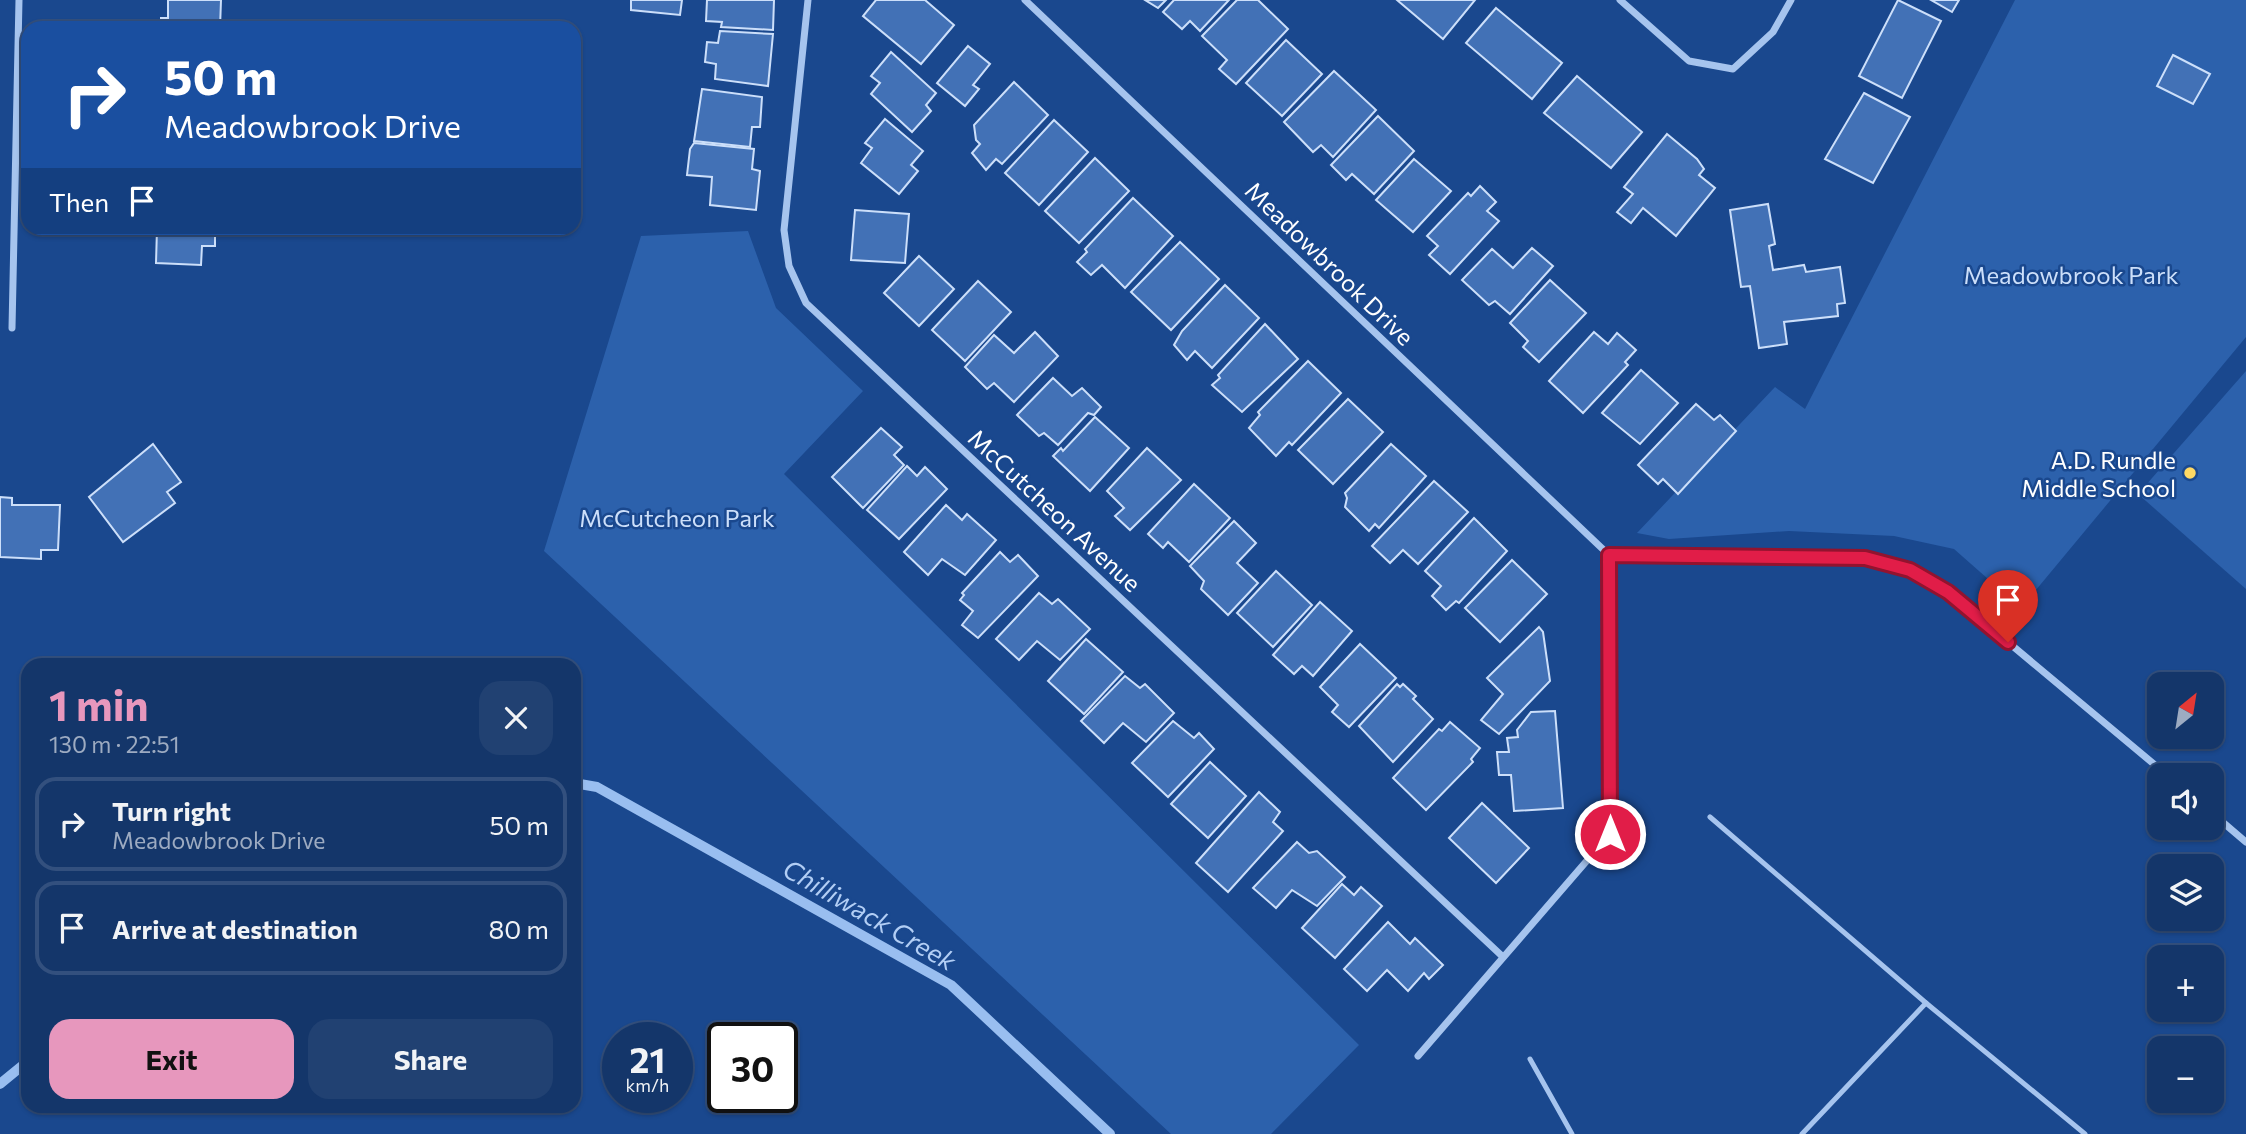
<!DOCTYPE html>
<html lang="en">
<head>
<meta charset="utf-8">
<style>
	:root { --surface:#14366a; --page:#214172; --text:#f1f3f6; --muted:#9dabc1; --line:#33507e; --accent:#e797bd }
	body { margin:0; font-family:Commissioner,sans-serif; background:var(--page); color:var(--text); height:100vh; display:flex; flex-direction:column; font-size:26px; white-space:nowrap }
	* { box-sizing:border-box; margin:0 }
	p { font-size:23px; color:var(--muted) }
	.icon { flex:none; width:38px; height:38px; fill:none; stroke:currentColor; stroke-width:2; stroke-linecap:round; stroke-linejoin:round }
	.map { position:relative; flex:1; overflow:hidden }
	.panel { position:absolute; left:21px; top:658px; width:560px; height:455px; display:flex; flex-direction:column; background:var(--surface); border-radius:21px; box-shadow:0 2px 5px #0004,0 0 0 2px var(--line) }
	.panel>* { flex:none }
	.top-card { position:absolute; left:21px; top:21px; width:560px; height:214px; border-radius:21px; box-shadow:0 2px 5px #0004,0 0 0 2px var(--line); background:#1a4fa0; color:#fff; overflow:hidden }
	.needle { width:46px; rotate:30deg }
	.tools { position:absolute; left:2147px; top:672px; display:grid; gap:14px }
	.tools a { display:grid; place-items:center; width:77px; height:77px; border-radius:14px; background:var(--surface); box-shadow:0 2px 5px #0004,0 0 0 2px var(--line); font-size:35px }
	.speed { position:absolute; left:602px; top:1022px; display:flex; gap:14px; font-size:35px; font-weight:700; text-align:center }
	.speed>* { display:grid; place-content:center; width:91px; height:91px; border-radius:50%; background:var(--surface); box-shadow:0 2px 5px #0004,0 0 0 2px var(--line); line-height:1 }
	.speed small { font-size:18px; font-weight:400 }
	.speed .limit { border:4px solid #111; border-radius:10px; background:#fff; color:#111 }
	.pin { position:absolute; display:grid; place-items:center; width:60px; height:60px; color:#fff; margin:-72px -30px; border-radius:50% 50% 50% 0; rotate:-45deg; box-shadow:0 0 7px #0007 }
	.pin .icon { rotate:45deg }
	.me { position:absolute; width:77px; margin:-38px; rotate:0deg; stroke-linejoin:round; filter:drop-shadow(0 0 5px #0008) }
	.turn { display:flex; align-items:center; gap:24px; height:147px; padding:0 28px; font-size:32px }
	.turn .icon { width:91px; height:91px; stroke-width:2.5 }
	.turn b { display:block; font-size:49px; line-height:60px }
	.then { display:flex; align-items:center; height:66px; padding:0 28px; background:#0003; gap:14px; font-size:26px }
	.round { display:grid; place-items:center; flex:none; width:74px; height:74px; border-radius:21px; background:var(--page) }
	.overview { display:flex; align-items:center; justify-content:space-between; height:119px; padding:0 28px }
	h1 { font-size:42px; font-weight:700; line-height:52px; color:var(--accent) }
	.button { display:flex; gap:14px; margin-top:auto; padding:14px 28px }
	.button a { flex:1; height:80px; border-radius:21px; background:var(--accent); color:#111; font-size:28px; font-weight:700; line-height:80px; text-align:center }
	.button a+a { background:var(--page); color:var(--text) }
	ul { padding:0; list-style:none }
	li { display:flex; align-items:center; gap:21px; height:94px; margin:0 14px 10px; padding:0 14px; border:4px solid var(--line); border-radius:21px }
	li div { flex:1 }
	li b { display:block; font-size:26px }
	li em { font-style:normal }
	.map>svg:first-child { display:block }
	.green { fill:#2c61ac }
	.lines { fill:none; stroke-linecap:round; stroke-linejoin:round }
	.stream { stroke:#99bef0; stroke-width:10 }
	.building { fill:#4271b6; stroke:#ccdffa; stroke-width:2 }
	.lane { stroke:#a6c4ee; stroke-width:5 }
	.street { stroke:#a6c4ee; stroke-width:7 }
	.route-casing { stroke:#92132f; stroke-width:18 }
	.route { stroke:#e11d48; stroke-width:12 }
	.poi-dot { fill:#ffd964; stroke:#1a488e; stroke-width:2.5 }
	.labels { text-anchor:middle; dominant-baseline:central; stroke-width:5; stroke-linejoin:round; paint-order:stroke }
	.street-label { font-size:24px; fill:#fff; stroke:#1a488e }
	.park-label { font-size:24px; fill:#ccdffa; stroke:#1a488e }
	.poi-label { font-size:24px; fill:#fff; stroke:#1a488e; text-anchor:end }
	.water-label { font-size:26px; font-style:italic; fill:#b2cef5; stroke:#1a488e }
</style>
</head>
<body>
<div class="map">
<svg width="2246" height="1134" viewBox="0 0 2246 1134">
	<rect width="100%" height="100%" fill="#1a488e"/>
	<g class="green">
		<path d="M2015 0H2246V337L2021 608 1954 549 1894 536 1789 531 1669 539 1637 533 1775 387 1805 409Z"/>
		<path d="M748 231 776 308 863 391 784 474 1359 1045 1271 1134H1171L544 551 641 236Z"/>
		<path d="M2246 371V589L2138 494Z"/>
	</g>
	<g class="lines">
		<g class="stream">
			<path d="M574 783 597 787 951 985 1110 1134"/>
			<path d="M0 1084 28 1061"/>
		</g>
	</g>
	<g class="building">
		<path d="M168 0H221L220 28H161V18H168Z"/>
		<path d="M631 0H682L680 15 631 10Z"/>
		<path d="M707 0H774L773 30 721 27 722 22 706 21Z"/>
		<path d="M876 0H925L954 25 921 64 863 16Z"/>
		<path d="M1145 0H1166L1158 8Z"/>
		<path d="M1174 0H1229L1200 31 1190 21 1182 29 1163 12Z"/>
		<path d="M1237 0H1258L1288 29 1236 84 1219 69 1227 60 1202 36Z"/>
		<path d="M1397 0H1475L1443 39Z"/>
		<path d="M1898 0 1941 21 1902 98 1859 76Z"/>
		<path d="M1931 0H1959L1952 12Z"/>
		<path d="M1496 8 1562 63 1532 99 1466 43Z"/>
		<path d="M720 31 773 34 768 86 715 79 716 64 705 62 707 42 718 43Z"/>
		<path d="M1286 40 1322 74 1282 116 1246 83Z"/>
		<path d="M968 46 990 64 973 85 979 89 965 106 937 83Z"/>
		<path d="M891 52 936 93 926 105 931 111 912 132 871 94 880 83 871 76Z"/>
		<path d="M2173 55 2210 74 2193 104 2157 86Z"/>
		<path d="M1334 71 1376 110 1333 157 1321 145 1313 152 1284 122Z"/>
		<path d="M1577 76 1642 132 1611 168 1544 113Z"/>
		<path d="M1014 82 1048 115 1002 164 996 159 986 170 972 153 980 144 976 140 974 125Z"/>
		<path d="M702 89 762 97 760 127H752L750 147 694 141Z"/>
		<path d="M1864 93 1910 117 1873 183 1825 159Z"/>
		<path d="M1378 116 1414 151 1374 194 1352 174 1346 180 1331 165Z"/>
		<path d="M885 119 923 151 911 165 918 171 899 194 861 163 872 148 865 143Z"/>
		<path d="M1054 120 1088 152 1039 205 1005 173Z"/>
		<path d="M1667 134 1697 159 1704 169 1699 175 1715 188 1676 236 1643 208 1631 223 1617 212 1633 194 1624 187Z"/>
		<path d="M694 143 754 149 752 169 760 171 756 210 710 205 712 177 687 175 690 149Z"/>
		<path d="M1095 158 1129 191 1079 243 1045 211Z"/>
		<path d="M1414 159 1451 191 1413 232 1376 200Z"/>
		<path d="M1480 186 1496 202 1487 211 1499 221 1450 274 1429 255 1438 246 1427 236 1468 193 1471 196Z"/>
		<path d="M1133 198 1173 236 1125 288 1102 265 1091 275 1077 262 1087 252 1085 249Z"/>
		<path d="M1768 204 1775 244 1769 246 1773 270 1804 265 1806 272 1840 267 1845 303 1837 304 1838 316 1784 322 1787 344 1759 348 1750 286 1741 287 1730 210Z"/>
		<path d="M855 210 909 214 905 263 851 260Z"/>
		<path d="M157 228H215V246H202L201 265 156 263Z"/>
		<path d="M1180 242 1219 279 1171 330 1131 292Z"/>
		<path d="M1532 248 1553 266 1510 314 1495 301 1489 305 1462 280 1492 249 1513 268Z"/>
		<path d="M919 256 954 289 919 326 884 293Z"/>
		<path d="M1550 280 1586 313 1539 362 1523 347 1528 341 1510 323Z"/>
		<path d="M978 281 1011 312 965 361 932 330Z"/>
		<path d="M1225 285 1259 318 1212 368 1195 351 1187 360 1174 345 1182 331Z"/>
		<path d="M1265 324 1298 359 1242 412 1212 385 1220 378 1218 375Z"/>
		<path d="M1035 332 1058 356 1014 402 994 383 987 389 965 367 994 335 1014 353Z"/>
		<path d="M1594 332 1608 344 1617 333 1636 350 1625 362 1628 365 1583 413 1549 381Z"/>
		<path d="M1308 361 1341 393 1292 445 1289 442 1276 456 1249 428 1260 415 1258 412Z"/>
		<path d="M1641 370 1678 403 1640 444 1602 413Z"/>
		<path d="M1053 378 1072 396 1082 388 1101 407 1094 415 1088 413 1058 445 1044 433 1039 436 1017 415Z"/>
		<path d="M1348 399 1383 432 1333 484 1298 450Z"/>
		<path d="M1696 404 1714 420 1720 415 1736 431 1678 494 1663 479 1658 484 1638 465Z"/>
		<path d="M1095 417 1129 448 1090 491 1053 456 1061 448 1063 451Z"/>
		<path d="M881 428 902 447 894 455 904 465 863 508 832 477Z"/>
		<path d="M153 444 181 482 167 492 175 503 123 542 89 497Z"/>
		<path d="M1391 444 1426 476 1379 528 1375 524 1369 531 1345 507 1347 498 1345 493Z"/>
		<path d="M1147 448 1181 480 1130 530 1115 516 1124 508 1107 491Z"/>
		<path d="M907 466 917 476 925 467 947 489 899 539 867 510Z"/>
		<path d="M1434 481 1468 512 1418 564 1403 550 1390 563 1372 546Z"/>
		<path d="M1194 484 1230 518 1189 562 1168 542 1163 548 1148 534Z"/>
		<path d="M0 497 12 498V505H60L58 550H41V559L0 557Z"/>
		<path d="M946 505 962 520 967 514 996 540 965 575 942 559 928 575 904 552Z"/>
		<path d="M1474 518 1507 551 1459 603 1456 601 1446 610 1432 596 1441 586 1425 571Z"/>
		<path d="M1234 521 1256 543 1237 563 1258 583 1228 615 1201 589 1204 581 1190 566Z"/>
		<path d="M1000 552 1010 562 1018 555 1038 576 978 638 962 625 973 611 960 600 964 595 962 593Z"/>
		<path d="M1512 560 1547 594 1500 642 1465 608Z"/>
		<path d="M1276 571 1312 605 1273 647 1237 613Z"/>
		<path d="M1039 593 1052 604 1058 599 1090 629 1060 660 1037 641 1019 660 996 639Z"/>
		<path d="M1320 602 1352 631 1313 676 1302 666 1294 674 1273 655Z"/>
		<path d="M1539 627 1543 632 1550 681 1499 734 1481 720 1503 694 1487 678Z"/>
		<path d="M1086 639 1123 672 1084 714 1048 681Z"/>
		<path d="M1360 644 1396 678 1349 727 1332 712 1338 705 1320 687Z"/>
		<path d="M1125 676 1140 688 1145 684 1174 713 1146 742 1123 723 1104 743 1081 721Z"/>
		<path d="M1397 684 1400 687 1403 684 1416 696 1413 699 1433 719 1393 762 1359 726Z"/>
		<path d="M1555 711 1563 808 1514 811 1511 775H1499L1497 752H1509L1507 738 1518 737 1517 730 1531 712Z"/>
		<path d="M1173 721 1194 738 1199 733 1214 749 1168 797 1132 763Z"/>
		<path d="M1450 722 1480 748 1471 759 1473 762 1426 810 1393 778 1439 729 1442 731Z"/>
		<path d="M1210 762 1246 796 1208 838 1171 804Z"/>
		<path d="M1259 792 1280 812 1273 822 1283 831 1228 892 1196 863Z"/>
		<path d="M1482 803 1529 848 1496 883 1449 838Z"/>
		<path d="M1297 842 1309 853 1317 851 1345 877 1317 906 1292 890 1276 908 1253 888Z"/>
		<path d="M1342 884 1354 895 1361 887 1382 906 1335 958 1302 928Z"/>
		<path d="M1388 922 1410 944 1415 938 1443 965 1429 979 1424 973 1408 991 1387 970 1367 991 1344 969Z"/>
	</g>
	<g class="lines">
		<g class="lane">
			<path d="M1710 817 1926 1003 1802 1134"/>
			<path d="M1926 1003 2085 1134"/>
			<path d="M1530 1059 1572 1134"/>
		</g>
		<g class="street">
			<path d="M808 0 784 230 789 266 806 303 1502 956"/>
			<path d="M1025 0 1609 555 1865 558 1910 570 1948 592 2167 775"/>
			<path d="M1620 0 1689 61 1733 69 1773 32 1791 0"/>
			<path d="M12 328 19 0"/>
			<path d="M2212 813 2246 842"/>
			<path d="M1418 1056 1610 834 1609 555"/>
		</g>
	</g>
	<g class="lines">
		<g class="route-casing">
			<path id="route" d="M1610 834 1609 555 1865 558 1910 570 1948 592 2008 642"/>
		</g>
		<use href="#route" class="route"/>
	</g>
	<circle class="poi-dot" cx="2190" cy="473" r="7"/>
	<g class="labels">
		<g class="street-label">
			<text transform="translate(1330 263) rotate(44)">Meadowbrook Drive</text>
			<text transform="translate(1055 510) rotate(43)">McCutcheon Avenue</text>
		</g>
		<g class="park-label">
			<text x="2071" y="274">Meadowbrook Park</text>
			<text x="677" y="517">McCutcheon Park</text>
		</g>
		<g class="poi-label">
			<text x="2176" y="459">A.D. Rundle<tspan x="2176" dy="28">Middle School</tspan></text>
		</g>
		<g class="water-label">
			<text transform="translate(870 914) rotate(30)">Chilliwack Creek</text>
		</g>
	</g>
</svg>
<div class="tools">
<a><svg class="needle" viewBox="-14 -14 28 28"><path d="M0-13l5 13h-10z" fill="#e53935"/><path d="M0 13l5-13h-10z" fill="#9dabc1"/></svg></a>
<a><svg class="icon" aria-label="sound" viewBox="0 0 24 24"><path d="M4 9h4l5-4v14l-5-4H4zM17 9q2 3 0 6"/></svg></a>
<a><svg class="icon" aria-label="layers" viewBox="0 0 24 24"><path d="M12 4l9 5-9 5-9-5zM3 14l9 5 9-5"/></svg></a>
<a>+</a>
<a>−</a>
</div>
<div class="speed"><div>21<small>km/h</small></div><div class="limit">30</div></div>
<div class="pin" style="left:2008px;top:642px;background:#d93025"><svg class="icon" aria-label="arrive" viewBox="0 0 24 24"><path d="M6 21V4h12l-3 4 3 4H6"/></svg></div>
<svg class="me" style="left:1610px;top:834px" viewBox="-20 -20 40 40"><circle r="17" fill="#e11d48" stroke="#fff" stroke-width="3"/><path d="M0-11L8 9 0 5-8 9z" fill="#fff"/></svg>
<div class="top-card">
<div class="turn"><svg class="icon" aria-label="right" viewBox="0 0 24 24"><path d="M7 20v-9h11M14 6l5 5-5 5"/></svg><div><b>50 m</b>Meadowbrook Drive</div></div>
<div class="then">Then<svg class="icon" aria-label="arrive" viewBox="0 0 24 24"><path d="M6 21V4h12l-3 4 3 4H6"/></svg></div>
</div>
<section class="panel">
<div class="overview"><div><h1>1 min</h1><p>130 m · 22:51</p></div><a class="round"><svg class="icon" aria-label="close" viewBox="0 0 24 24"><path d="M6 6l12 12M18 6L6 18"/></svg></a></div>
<ul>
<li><svg class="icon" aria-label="right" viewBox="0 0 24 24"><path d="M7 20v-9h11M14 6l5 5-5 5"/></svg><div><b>Turn right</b><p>Meadowbrook Drive</p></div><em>50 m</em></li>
<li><svg class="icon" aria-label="arrive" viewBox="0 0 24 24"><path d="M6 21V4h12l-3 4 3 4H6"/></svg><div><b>Arrive at destination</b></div><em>80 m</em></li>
</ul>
<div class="button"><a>Exit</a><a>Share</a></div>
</section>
</div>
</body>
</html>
